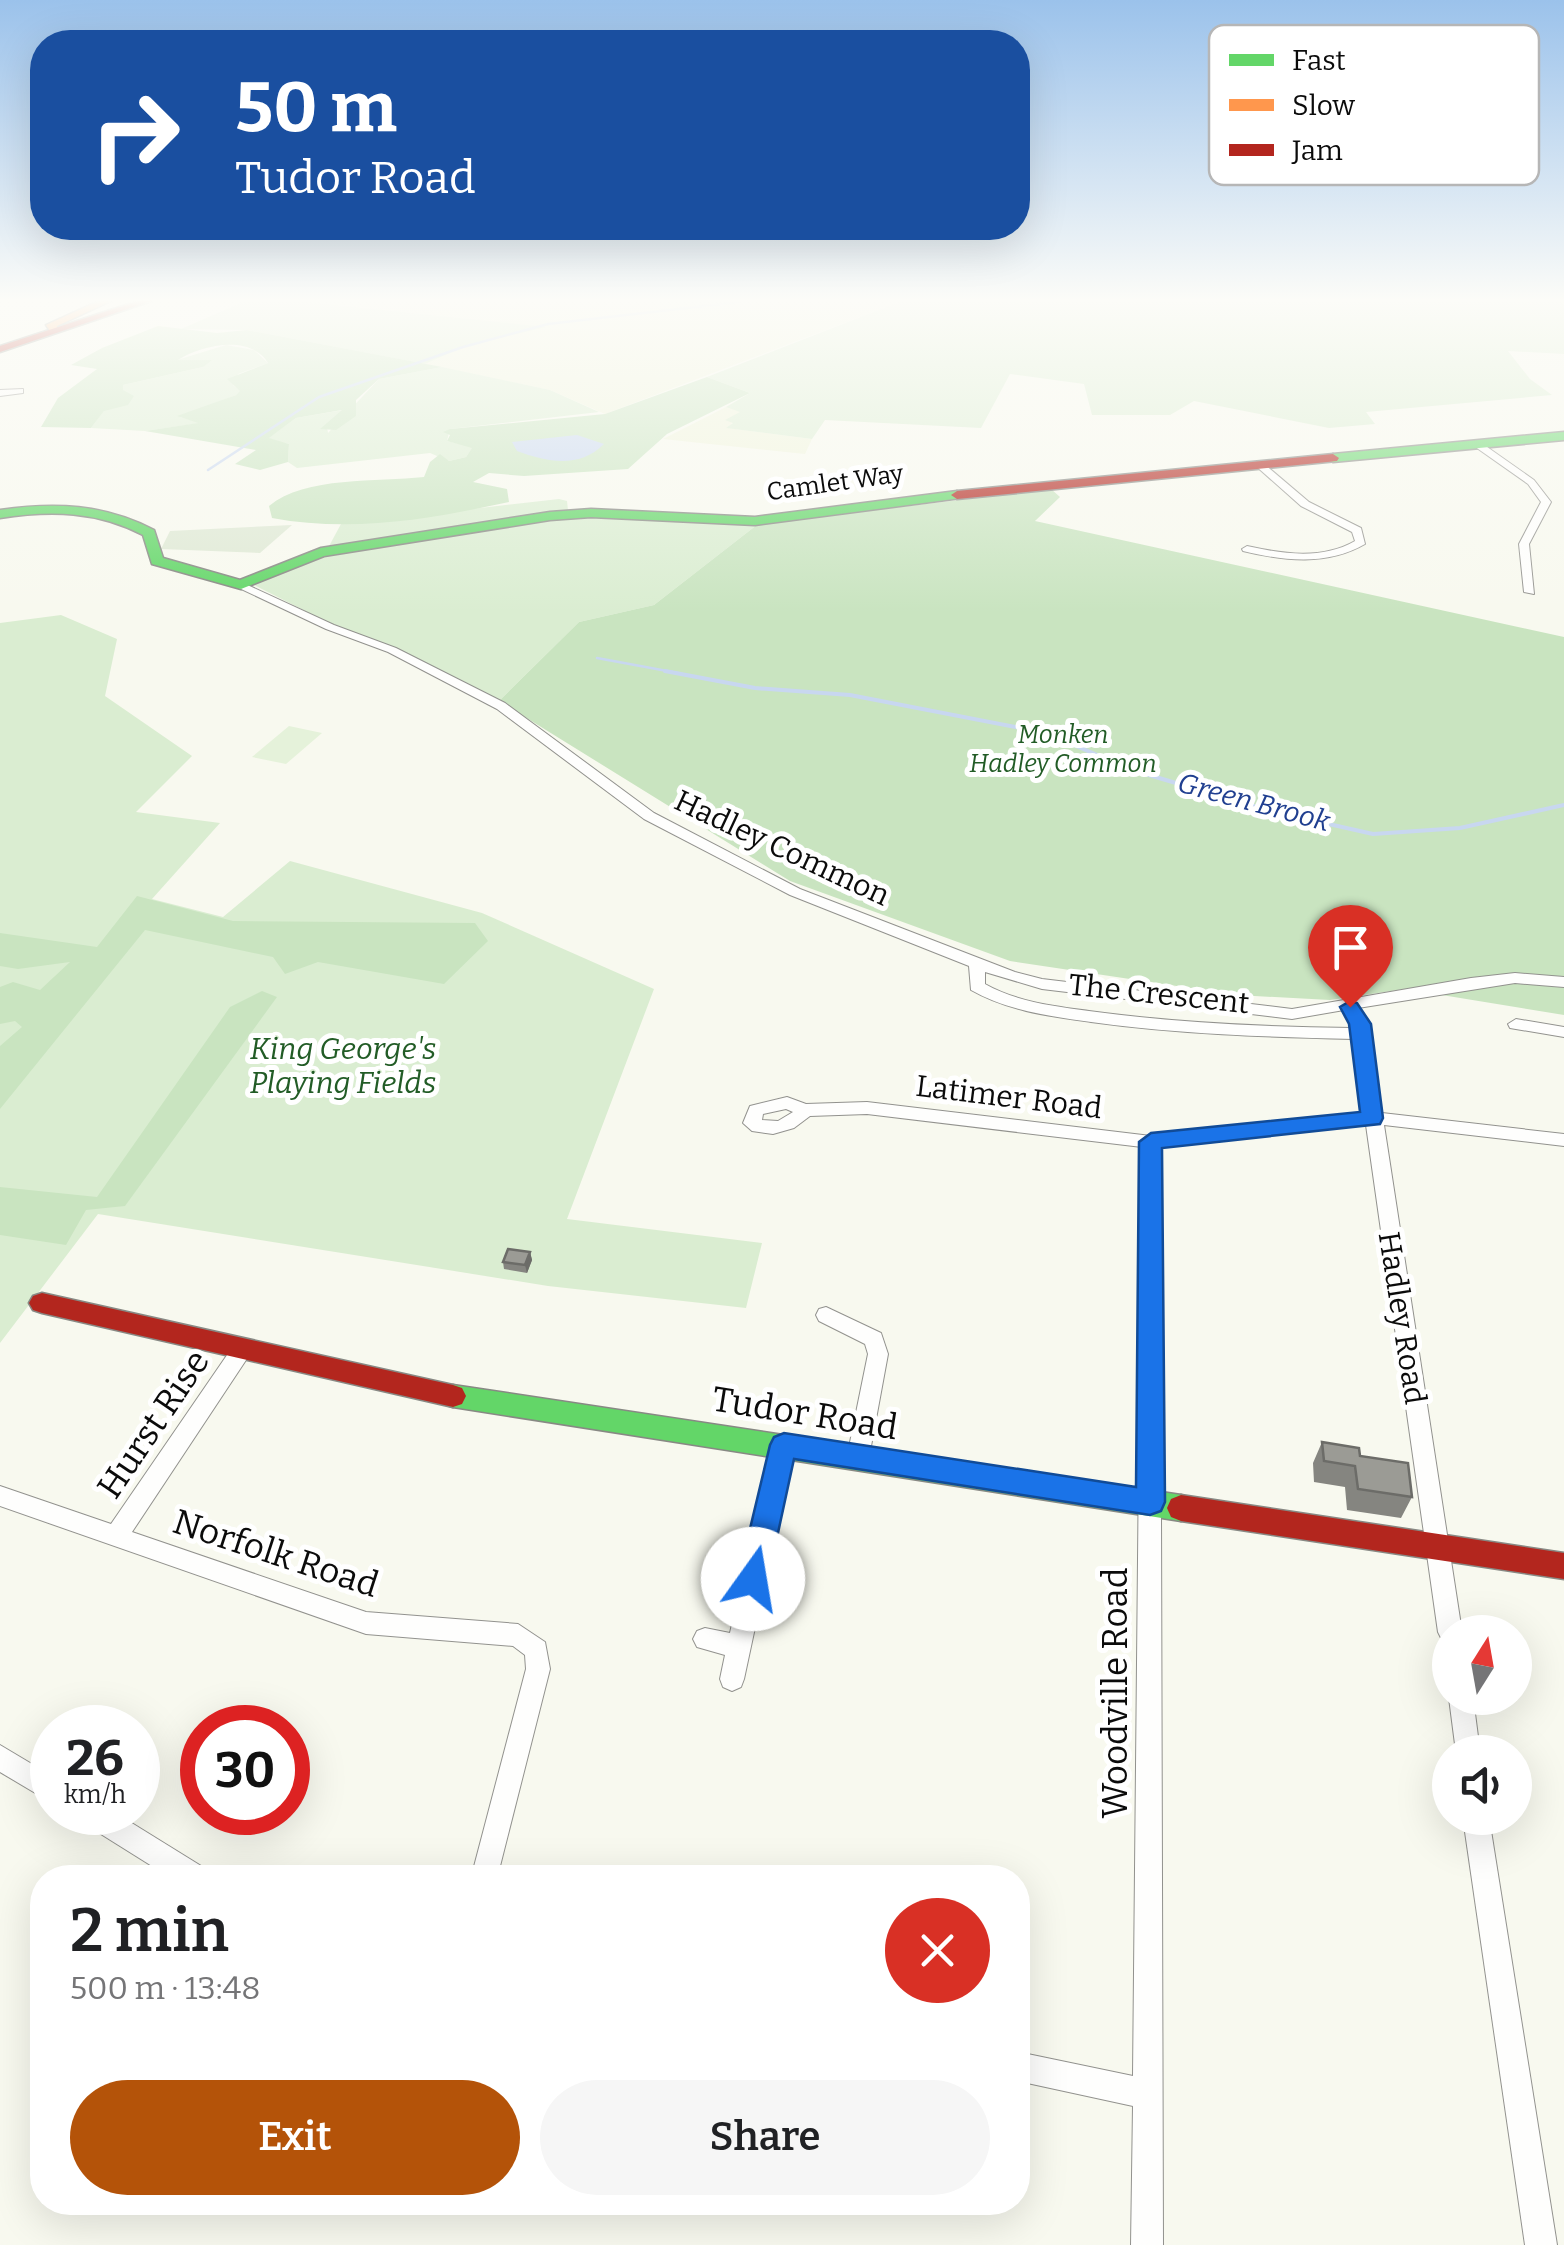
<!DOCTYPE html>
<html lang="en">
<head>
<meta charset="utf-8">
<style>
	:root { --surface:#fff; --page:#f6f6f6; --text:#202124; --muted:#757577; --accent:#b45309 }
	body { margin:0; font-family:Bitter,serif; background:var(--page); color:var(--text); height:100vh; display:flex; flex-direction:column; font-size:38px; white-space:nowrap }
	* { box-sizing:border-box; margin:0 }
	p { font-size:32px; color:var(--muted) }
	.icon { flex:none; width:55px; height:55px; fill:none; stroke:currentColor; stroke-width:2; stroke-linecap:round; stroke-linejoin:round }
	.map { position:relative; flex:1; overflow:hidden }
	.details { position:absolute; left:30px; top:1865px; width:1000px; height:350px; display:flex; flex-direction:column; background:var(--surface); border-radius:40px; box-shadow:0 10px 40px #0002 }
	.details>* { flex:none }
	.hud { position:absolute; left:30px; top:30px; width:1000px; height:210px; border-radius:40px; box-shadow:0 10px 40px #0002; background:#1a4fa0; color:#fff; overflow:hidden }
	.needle { width:65px; rotate:11deg }
	.buttons { position:absolute; left:1432px; top:1615px; display:grid; gap:20px }
	.buttons a { display:grid; place-items:center; width:100px; height:100px; border-radius:50%; background:var(--surface); box-shadow:0 10px 40px #0002; font-size:50px }
	.speed { position:absolute; left:30px; top:1705px; display:flex; gap:20px; font-size:50px; font-weight:700; text-align:center }
	.speed>* { display:grid; place-content:center; width:130px; height:130px; border-radius:50%; background:var(--surface); box-shadow:0 10px 40px #0002; line-height:1 }
	.speed small { font-size:25px; font-weight:400 }
	.speed .limit { border:15px solid #d22; background:#fff; color:#111 }
	.pin { position:absolute; display:grid; place-items:center; width:85px; height:85px; color:#fff; margin:-102px -42px; border-radius:50% 50% 50% 0; rotate:-45deg; box-shadow:0 0 10px #0007 }
	.pin .icon { rotate:45deg }
	.me { position:absolute; width:110px; margin:-55px; rotate:13deg; stroke-linejoin:round; filter:drop-shadow(0 0 8px #0008) }
	.turn { display:flex; align-items:center; gap:35px; height:210px; padding:0 40px; font-size:45px }
	.turn .icon { width:130px; height:130px; stroke-width:2.5 }
	.turn b { display:block; font-size:70px; line-height:85px }
	.round { display:grid; place-items:center; flex:none; width:105px; height:105px; border-radius:52px; background:var(--page) }
	.summary { display:flex; align-items:center; justify-content:space-between; height:170px; padding:0 40px }
	h1 { font-size:60px; font-weight:600; line-height:75px }
	.action { display:flex; gap:20px; margin-top:auto; padding:20px 40px }
	.action a { flex:1; height:115px; border-radius:60px; background:var(--accent); color:#fff; font-size:40px; font-weight:600; line-height:115px; text-align:center }
	.action a+a { background:var(--page); color:var(--text) }
	.map>svg:first-child { display:block }
	.farmland { fill:#f0f4dc }
	.green { fill:#daedd1 }
	.forest { fill:#c9e4c0 }
	.cemetery { fill:#dfe9d5 }
	.pitch { fill:#e5f2da }
	.water { fill:#c8d7f0 }
	.lines { fill:none; stroke-linecap:round; stroke-linejoin:round }
	.stream-far1 { stroke:#c8d7f0; stroke-width:2.5 }
	.stream { stroke:#c8d7f0; stroke-width:4 }
	.street-casing { stroke:#92928e; stroke-width:2 }
	.fast-casing { stroke:#888984; stroke-width:3 }
	.slow-casing { stroke:#888984; stroke-width:3 }
	.jam-casing { stroke:#888984; stroke-width:3 }
	.street { fill:#fefefd; fill-rule:evenodd }
	.fast { fill:#63d668; fill-rule:evenodd }
	.slow { fill:#ff974d; fill-rule:evenodd }
	.jam { fill:#b3261e; fill-rule:evenodd }
	.wall { fill:#858580 }
	.shaded-wall { fill:#6c6c68 }
	.building { fill:#9b9b95; stroke:#6c6c68; stroke-width:2.5 }
	.route { fill:#1a73e8; stroke:#114b97; stroke-width:2.5 }
	.labels { text-anchor:middle; dominant-baseline:central; stroke-width:10; stroke-linejoin:round; paint-order:stroke }
	.far-street-label { font-size:25px; fill:#0b0b0b; stroke:#fff }
	.far-park-label { font-size:25px; font-style:italic; fill:#225c26; stroke:#fff }
	.far-water-label { font-size:28px; font-style:italic; fill:#203f90; stroke:#fff }
	.street-label { font-size:30px; fill:#0b0b0b; stroke:#fff }
	.park-label { font-size:30px; font-style:italic; fill:#225c26; stroke:#fff }
	.near-street-label { font-size:35px; fill:#0b0b0b; stroke:#fff }
	.key { fill:#fff; stroke:#b6b6b6; stroke-width:2.5 }
	.key-label { font-size:28px; fill:#0b0b0b }
</style>
</head>
<body>
<div class="map">
<svg width="1564" height="2245" viewBox="0 0 1564 2245">
	<rect width="100%" height="100%" fill="#f8f9ef"/>
	<g class="farmland">
		<path d="M340 299H907L605 414 550 390 425 364 466 346 542 327 325 303Z"/>
		<path d="M726 407 742 411 728 428 812 439 805 454 663 439Z"/>
	</g>
	<g class="green">
		<path d="M250 299H279L546 327 466 346 425 364 247 330 181 329Z"/>
		<path d="M907 299H1564V354L1508 351 1530 379 1552 395 1366 412 1375 424 1329 428 1194 401 1170 415H1092L1084 384 1010 374 981 428 825 420 812 439 726 428 733 423 725 420 740 412 726 407 750 393 707 377Z"/>
		<path d="M226 345 254 350 268 363 238 374 233 385 241 391 236 395 180 417 201 423 145 431 91 428 123 385 203 367 200 360H177Z"/>
		<path d="M442 367 550 390 599 412 450 429 447 441 473 447 466 457 449 461 430 453 297 468 288 462 289 444 267 439 296 418 343 410 327 427 328 433 379 379Z"/>
		<path d="M559 499 567 501 568 510 328 548 341 524Z"/>
		<path d="M577 515 758 524 654 605 579 622 499 701 392 646 333 625 252 584 284 567 345 550Z"/>
		<path d="M61 615 117 639 105 696 192 756 136 812 220 823 152 899 223 917 290 861 482 913 654 989 567 1219 762 1243 746 1308 548 1286 98 1214 0 1343V623Z"/>
	</g>
	<g class="forest">
		<path d="M158 326 217 333 247 330 442 367 379 379 356 400V416L336 430 320 429 342 410 296 418 269 438 289 444 288 462 260 470 235 464 256 450 145 431 198 423 177 416 236 395 240 391 227 379 268 363C250 334 202 345 178 360H212L203 367 123 385V390L134 396 128 405 104 411 91 428 41 427 58 398 97 369 71 365 102 348Z"/>
		<path d="M707 377 750 393 667 434 628 469 524 476 489 473 473 482 507 489 509 502C431 519 352 533 272 518L269 506C305 476 378 482 424 477L430 462 440 454 449 461 466 457 472 448 447 441 450 435 443 432 450 429 605 414Z"/>
		<path d="M1051 489 1060 497 1035 521 1564 637V1015L1405 989 1330 1000 1237 995 1010 961 790 881 499 701 579 622 654 605 758 524Z"/>
		<path d="M137 896 233 921 475 923 488 941 444 984 318 962 285 974 273 957 145 930 0 1109V1046L22 1027 15 1021 0 1024V987L13 982 40 990 70 962 18 969 0 966V933L97 947Z"/>
		<path d="M262 991 277 997 125 1206 86 1210 66 1245 0 1235V1187L97 1197 230 1007Z"/>
	</g>
	<path class="cemetery" d="M292 525 260 553 161 549 170 531Z"/>
	<path class="pitch" d="M289 726 322 733 286 764 252 757Z"/>
	<path class="water" d="M577 435 604 444C579 469 547 462 517 451L512 442Z"/>
	<g class="lines">
		<g class="stream-far1">
			<path d="M731 303 754 299"/>
			<path d="M208 470 319 397 463 347 548 324 730 303"/>
			<path d="M597 658 678 673"/>
		</g>
		<path class="stream" d="M665 671 755 688 850 695 1046 733 1132 770 1267 810 1373 834 1460 828 1564 805"/>
		<g class="street-casing">
			<g id="street">
				<path d="M23 389V393L0 396V390Z"/>
				<path d="M1474 442H1480L1534 480 1551 502 1529 544 1534 594 1524 592 1519 544 1541 502 1528 484 1474 446Z"/>
				<path d="M1257 463H1263L1309 502 1361 528 1365 544C1327 566 1284 561 1243 551L1242 549 1247 546C1283 554 1322 560 1355 541L1352 532 1301 506 1257 467Z"/>
				<path d="M241 582 334 625 396 648 505 703 654 813 800 889 1015 972 1042 979 1292 1009 1471 978 1515 973 1564 977V987L1515 983 1358 1008 1368 1024 1382 1113 1564 1134V1146L1384 1125 1462 1632H1450V1643L1442 1640 1438 1632 1366 1125 1160 1147 1163 2245H1131L1133 2106 1018 2081V2052L1133 2076 1142 1147 867 1114 810 1116 794 1128 773 1134 752 1131 743 1123 750 1106 787 1097 806 1104 867 1102 1151 1136 1364 1113 1354 1039C1266 1037 1178 1034 1091 1022 1049 1016 1008 1011 971 990L969 966 790 895 644 819 497 709 388 652 326 629 237 587V583ZM985 972 1042 989 1292 1019 1344 1010 1352 1028C1264 1027 1177 1023 1089 1011 1053 1006 1017 1002 985 984ZM786 1109 793 1112 778 1121 762 1120 763 1114Z"/>
				<path d="M1516 1019 1564 1027V1037L1510 1028 1508 1024Z"/>
				<path d="M826 1307 881 1333 888 1354 869 1457 866 1464 858 1466 850 1464 847 1457 868 1354 865 1344 819 1321 816 1315 819 1309Z"/>
				<path d="M243 1340 250 1342 253 1348 250 1354 132 1532 366 1612 518 1624 545 1642 550 1669 497 1878H471L526 1669 525 1655 513 1646 366 1634 0 1506V1486L111 1524 236 1342Z"/>
				<path d="M783 1436 791 1439 794 1445 744 1679 741 1687 732 1691 723 1687 720 1679 725 1655 697 1647 693 1639 697 1631 705 1628 730 1633 772 1445 775 1439Z"/>
				<path d="M1450 1695V1698H1473L1480 1752H1456L1449 1698Z"/>
				<path d="M0 1745 52 1776V1803L0 1772Z"/>
				<path d="M76 1812H114L206 1869 210 1878H171L80 1821Z"/>
				<path d="M1463 1818H1489L1557 2245H1525Z"/>
			</g>
		</g>
		<g class="fast-casing">
			<g id="fast">
				<path d="M1564 432V440L1333 462 1327 458 1333 454Z"/>
				<path d="M957 491 963 495 961 498 755 525 591 517 550 520 324 556 241 589 152 564 143 535C97 511 51 510 0 518V510C55 502 104 504 154 530L163 558 240 580 321 548 550 512 591 509 755 517Z"/>
				<path d="M453 1385 1181 1495 1191 1499 1195 1508 1191 1517 1181 1521 453 1407 444 1404 440 1396 444 1388Z"/>
			</g>
		</g>
		<g class="slow-casing">
			<path id="slow" d="M103 299H115L57 326 58 331H50L46 325Z"/>
		</g>
		<g class="jam-casing">
			<g id="jam">
				<path d="M144 299H157L0 352V346Z"/>
				<path d="M1333 454 1339 458 1337 461 957 499 951 495 957 491Z"/>
				<path d="M42 1293 453 1385 462 1388 466 1396 462 1404 453 1407 42 1313 33 1310 29 1303 33 1296Z"/>
				<path d="M1181 1495 1564 1553V1579L1181 1521 1171 1517 1167 1508 1171 1499Z"/>
			</g>
		</g>
		<use href="#street" class="street"/>
		<use href="#fast" class="fast"/>
		<use href="#slow" class="slow"/>
		<use href="#jam" class="jam"/>
	</g>
	<g class="wall">
		<path d="M530 1252 532 1260 527 1273 504 1269 503 1262Z"/>
		<path d="M1322 1442 1360 1456 1412 1497 1401 1518 1347 1510 1345 1487 1314 1482 1313 1463Z"/>
	</g>
	<path class="shaded-wall" d="M530 1252 532 1260 527 1273 525 1265Z"/>
	<g class="building">
		<path d="M508 1249 530 1252 525 1265 503 1262Z"/>
		<path d="M1322 1442 1359 1448 1360 1456 1408 1463 1412 1497 1358 1489 1355 1466 1324 1461Z"/>
	</g>
	<linearGradient id="sky" x2="0" y2="1"><stop stop-color="#9bc2eb"/><stop offset="0.49" stop-color="#fcfcf8"/><stop offset="1" stop-color="#fcfcf8" stop-opacity="0"/></linearGradient>
	<rect width="1564" height="613" fill="url(#sky)"/>
	<path class="route" d="M1350 1001 1357 1003 1371 1024 1383 1118 1380 1124 1162 1148 1165 1502 1161 1511 1150 1515 794 1459 768 1579 763 1588 753 1592 742 1588 738 1579 770 1445 774 1437 784 1433 1136 1487 1139 1142 1151 1133 1360 1112 1349 1024 1340 1007Z"/>
	<g class="labels">
		<g class="far-street-label">
			<text transform="translate(835 483) rotate(-8)">Camlet Way</text>
		</g>
		<g class="far-park-label">
			<text x="1063" y="735">Monken<tspan x="1063" dy="29">Hadley Common</tspan></text>
		</g>
		<g class="far-water-label">
			<text transform="translate(1254 802) rotate(15)">Green Brook</text>
		</g>
		<g class="street-label">
			<text transform="translate(782 848) rotate(25)">Hadley Common</text>
			<text transform="translate(1159 994) rotate(6)">The Crescent</text>
			<text transform="translate(1009 1097) rotate(7)">Latimer Road</text>
			<text transform="translate(1402 1318) rotate(81)">Hadley Road</text>
		</g>
		<g class="park-label">
			<text x="343" y="1049">King George's<tspan x="343" dy="34">Playing Fields</tspan></text>
		</g>
		<g class="near-street-label">
			<text transform="translate(805 1413) rotate(9)">Tudor Road</text>
			<text transform="translate(153 1424) rotate(-56)">Hurst Rise</text>
			<text transform="translate(276 1553) rotate(18)">Norfolk Road</text>
			<text transform="translate(1115 1693) rotate(-90)">Woodville Road</text>
		</g>
	</g>
	<rect x="1209" y="25" width="330" height="160" rx="15" class="key"/>
	<rect x="1229" y="54" width="45" height="12" fill="#63d668"/>
	<rect x="1229" y="99" width="45" height="12" fill="#ff974d"/>
	<rect x="1229" y="144" width="45" height="12" fill="#b3261e"/>
	<g class="key-label">
		<text x="1292" y="70">Fast</text>
		<text x="1292" y="115">Slow</text>
		<text x="1292" y="160">Jam</text>
	</g>
</svg>
<div class="buttons">
<a><svg class="needle" viewBox="-14 -14 28 28"><path d="M0-13l5 13h-10z" fill="#e53935"/><path d="M0 13l5-13h-10z" fill="#757577"/></svg></a>
<a><svg class="icon" aria-label="sound" viewBox="0 0 24 24"><path d="M4 9h4l5-4v14l-5-4H4zM17 9q2 3 0 6"/></svg></a>
</div>
<div class="speed"><div>26<small>km/h</small></div><div class="limit">30</div></div>
<div class="pin" style="left:1350px;top:1007px;background:#d93025"><svg class="icon" aria-label="arrive" viewBox="0 0 24 24"><path d="M6 21V4h12l-3 4 3 4H6"/></svg></div>
<svg class="me" style="left:753px;top:1579px" viewBox="-20 -20 40 40"><circle r="19" fill="#fff"/><path d="M0-13L10 11 0 6-10 11z" fill="#1a73e8"/></svg>
<div class="hud">
<div class="turn"><svg class="icon" aria-label="right" viewBox="0 0 24 24"><path d="M7 20v-9h11M14 6l5 5-5 5"/></svg><div><b>50 m</b>Tudor Road</div></div>
</div>
<section class="details">
<div class="summary"><div><h1>2 min</h1><p>500 m · 13:48</p></div><a class="round" style="background:#d93025;color:#fff"><svg class="icon" aria-label="close" viewBox="0 0 24 24"><path d="M6 6l12 12M18 6L6 18"/></svg></a></div>
<div class="action"><a>Exit</a><a>Share</a></div>
</section>
</div>
</body>
</html>
